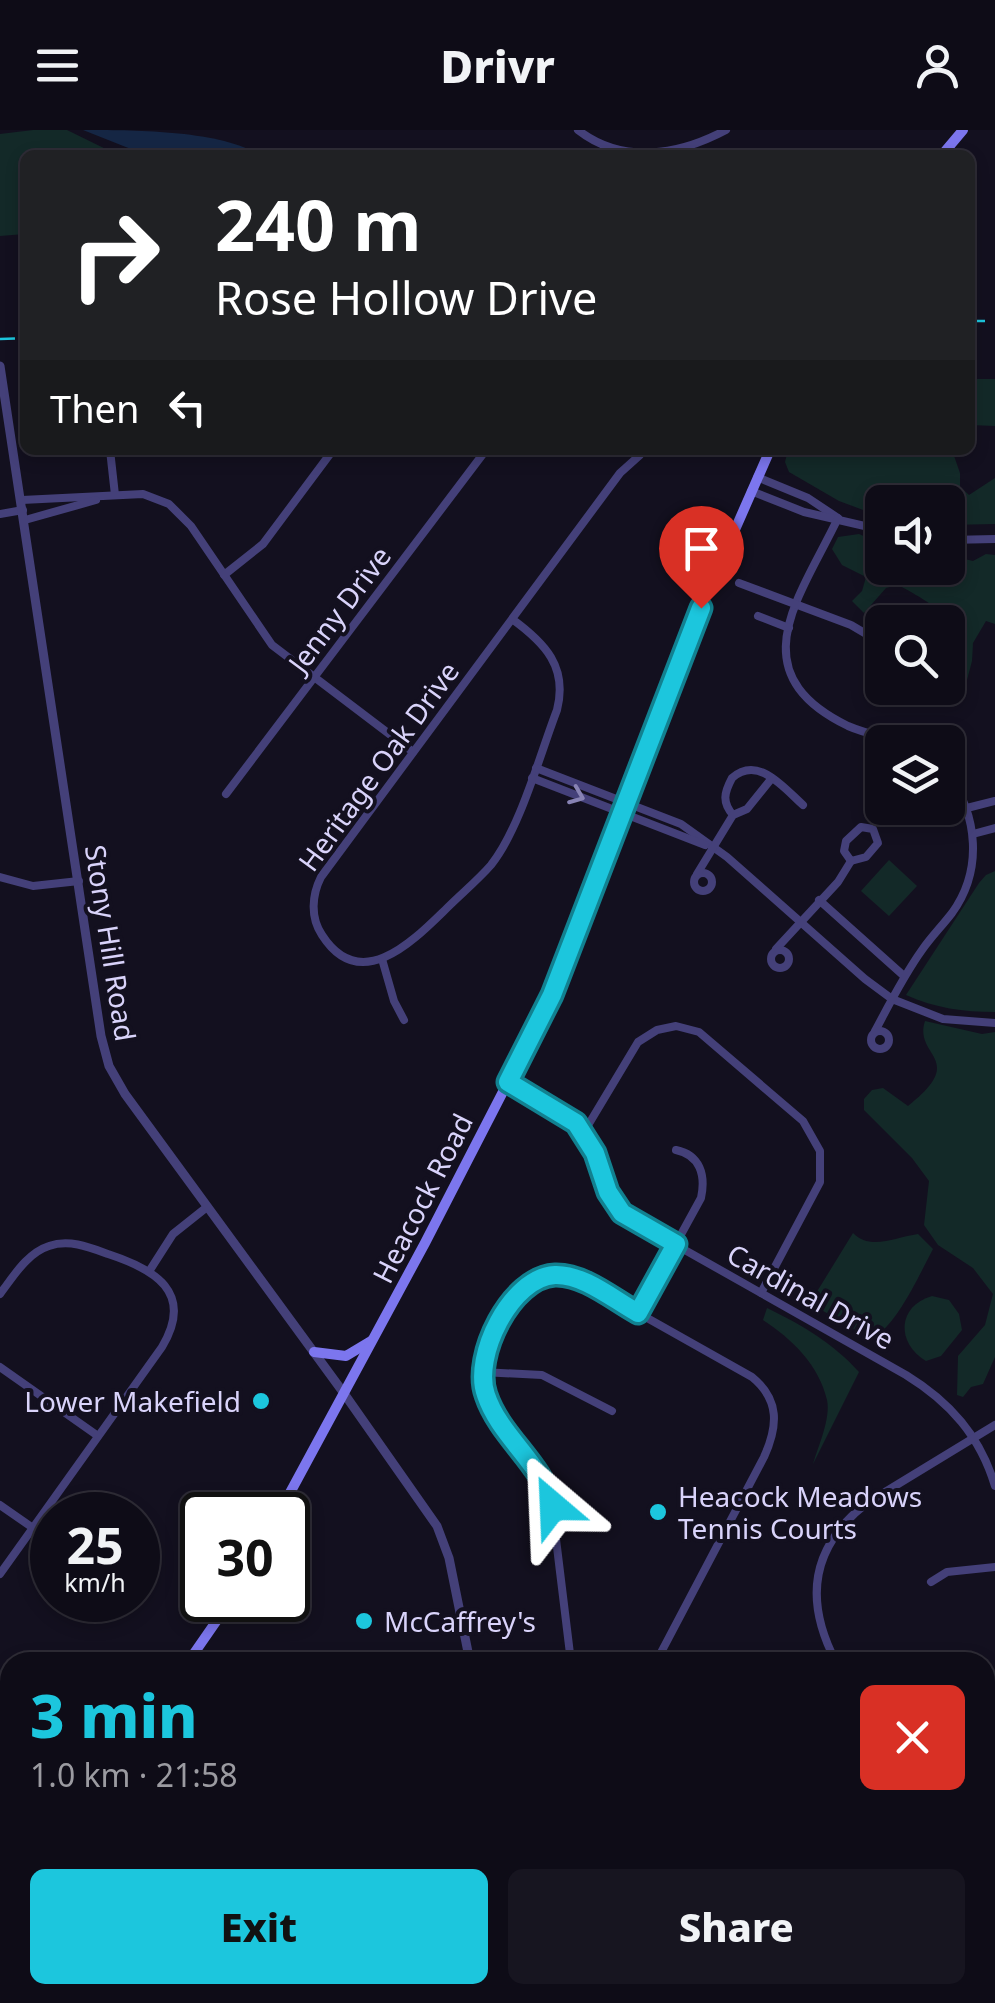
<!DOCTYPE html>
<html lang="en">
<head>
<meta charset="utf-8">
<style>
	:root { --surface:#0e0c17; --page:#171520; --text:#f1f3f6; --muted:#9b9ba1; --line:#2e2c36; --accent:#1cc6dd }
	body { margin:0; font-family:"Noto Sans",sans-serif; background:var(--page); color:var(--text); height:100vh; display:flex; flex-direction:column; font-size:38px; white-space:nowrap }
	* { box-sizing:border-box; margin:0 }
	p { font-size:32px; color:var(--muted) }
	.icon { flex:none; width:55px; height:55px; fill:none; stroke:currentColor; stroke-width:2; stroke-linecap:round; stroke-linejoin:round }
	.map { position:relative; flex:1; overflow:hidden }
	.sheet { position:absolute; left:0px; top:1522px; width:995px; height:352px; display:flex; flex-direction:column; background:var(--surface); border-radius:30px 30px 0 0; box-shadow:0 5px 15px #0003,0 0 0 2px var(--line) }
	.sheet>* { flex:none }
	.guide { position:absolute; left:20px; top:20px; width:955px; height:305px; border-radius:15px; box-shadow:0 5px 15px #0003,0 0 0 2px var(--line); background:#202124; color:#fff; overflow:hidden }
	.controls { position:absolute; left:865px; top:355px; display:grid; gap:20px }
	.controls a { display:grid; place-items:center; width:100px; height:100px; border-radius:15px; background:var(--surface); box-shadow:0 5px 15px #0003,0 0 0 2px var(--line); font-size:50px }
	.speed { position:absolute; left:30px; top:1362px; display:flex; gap:20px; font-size:50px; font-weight:700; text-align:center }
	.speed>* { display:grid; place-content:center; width:130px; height:130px; border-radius:50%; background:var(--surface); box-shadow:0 5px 15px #0003,0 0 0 2px var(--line); line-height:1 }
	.speed small { font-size:25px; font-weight:400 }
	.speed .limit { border:5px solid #111; border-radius:15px; background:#fff; color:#111 }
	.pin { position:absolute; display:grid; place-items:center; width:85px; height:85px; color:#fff; margin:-102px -42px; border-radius:50% 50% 50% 0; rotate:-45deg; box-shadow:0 0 10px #0007 }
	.pin .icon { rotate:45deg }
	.me { position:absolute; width:110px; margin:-55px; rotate:334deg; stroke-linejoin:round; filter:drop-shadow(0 0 8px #0008) }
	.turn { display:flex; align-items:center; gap:35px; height:210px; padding:0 30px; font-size:45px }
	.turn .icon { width:130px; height:130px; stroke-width:2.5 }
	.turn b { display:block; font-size:70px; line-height:85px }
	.then { display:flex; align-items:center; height:95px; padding:0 30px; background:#0003; gap:20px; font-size:38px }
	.round { display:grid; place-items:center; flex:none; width:105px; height:105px; border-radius:15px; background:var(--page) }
	.overview { display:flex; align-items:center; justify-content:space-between; height:170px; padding:0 30px }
	h1 { font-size:60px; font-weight:800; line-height:75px; color:var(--accent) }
	.cta { display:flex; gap:20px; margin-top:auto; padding:20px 30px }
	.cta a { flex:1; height:115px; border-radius:15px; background:var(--accent); color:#111; font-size:40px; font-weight:800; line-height:115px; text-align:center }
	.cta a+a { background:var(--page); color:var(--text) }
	header { display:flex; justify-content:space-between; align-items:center; height:130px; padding:0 30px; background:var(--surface); font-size:45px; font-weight:800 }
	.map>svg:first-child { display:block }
	.green { fill:#132928 }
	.water { fill:#152644 }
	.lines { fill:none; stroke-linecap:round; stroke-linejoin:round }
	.minor { stroke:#444079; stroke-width:8 }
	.tertiary { stroke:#444079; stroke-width:9 }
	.secondary { stroke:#7c76ee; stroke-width:10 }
	.rail { stroke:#1cc6dd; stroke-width:2.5; stroke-dasharray:15 12; stroke-linecap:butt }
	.oneway { stroke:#8782b3 }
	.route-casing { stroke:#128190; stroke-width:25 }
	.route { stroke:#1cc6dd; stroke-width:18 }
	.poi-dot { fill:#1cc6dd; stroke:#13101f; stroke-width:4 }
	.labels { text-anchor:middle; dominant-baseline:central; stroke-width:8; stroke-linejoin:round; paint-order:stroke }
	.street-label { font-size:28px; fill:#d9d3fa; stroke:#13101f }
	.poi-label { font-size:28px; fill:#d9d3fa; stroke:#13101f; text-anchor:start }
</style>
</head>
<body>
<header><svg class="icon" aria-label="menu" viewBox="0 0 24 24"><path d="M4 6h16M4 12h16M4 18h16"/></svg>Drivr<svg class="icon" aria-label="person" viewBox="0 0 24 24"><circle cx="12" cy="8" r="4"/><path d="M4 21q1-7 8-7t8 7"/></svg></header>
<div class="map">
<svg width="995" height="1873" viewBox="0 0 995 1873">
	<rect width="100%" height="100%" fill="#13101f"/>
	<g class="green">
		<path d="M33 0H67L118 25H25V104L0 106V4Z"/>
		<path d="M970 249H995V296L970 295Z"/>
		<path d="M788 320H952L960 343V357L969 365 995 348V394L948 395V372H882V387L839 371 789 342 785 332Z"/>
		<path d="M859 404 882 414V438H948V425L973 431 986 424 995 425V494L986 491 973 513 972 531 962 569 947 558C949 540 955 502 945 486 940 478 908 460 898 455L886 458 864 483 852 471 862 461 866 447 842 435 832 419 838 407Z"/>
		<path d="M889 730 917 756 889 786 861 761Z"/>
		<path d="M995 741V882C963 882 935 878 906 865L979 753 986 745Z"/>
		<path d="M925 891 982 904 995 902V1227L983 1254 971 1257 963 1267 957 1265 958 1226 985 1195 993 1164 973 1138 938 1115 924 1095 929 1051 912 1028 864 980V969L872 960 883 958 908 976C969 928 913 927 925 891Z"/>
		<path d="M853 1103C870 1121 896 1107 918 1104L933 1119C920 1143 895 1200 870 1209L810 1173Z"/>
		<path d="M932 1166 949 1170 959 1184 962 1200 941 1226 926 1231C896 1213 897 1176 932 1166Z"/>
		<path d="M767 1178C802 1195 833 1213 859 1242L813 1334C818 1317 831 1288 827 1270 819 1235 792 1209 763 1190Z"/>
	</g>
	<path class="water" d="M83 0C131 0 221 0 259 25H146Z"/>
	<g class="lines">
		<g class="minor">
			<path d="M578 0C623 35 679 25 726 0"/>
			<path d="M110 320 115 365"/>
			<path d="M757 347 808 368 838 388"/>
			<path d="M751 361 804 382 882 400"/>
			<path d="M22 370 143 364 169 374 191 396 272 515 413 622"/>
			<path d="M0 384 23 380"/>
			<path d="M838 388C801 466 737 542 848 596 864 603 883 607 900 612"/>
			<path d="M25 390 96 370"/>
			<path d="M948 410 995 409"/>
			<path d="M224 445 263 414 333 320"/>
			<path d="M739 453 851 495 873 508"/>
			<path d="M758 486 789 498"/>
			<path d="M512 489C545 513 568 537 557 580 540 624 520 699 491 735 478 750 461 764 447 778 415 809 361 866 322 805 310 787 312 765 321 747L620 343 640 325"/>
			<path d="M882 501 873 508 882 515"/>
			<path d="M896 611 927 600 931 612"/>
			<path d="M536 638 681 694 727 727 865 849 892 869 943 889 995 893"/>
			<path d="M532 648 705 715"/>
			<path d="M226 664 486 320"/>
			<path d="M967 678 995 671"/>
			<path d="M733 685C722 672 724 663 732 648 758 625 783 657 803 675"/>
			<path d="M861 697 873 699 878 713 866 727 851 731 844 721 846 711Z"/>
			<path d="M973 704 995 698"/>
			<circle cx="703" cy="752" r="9"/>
			<path d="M697 744 733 685 747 679 772 648"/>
			<path d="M0 747 33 756 79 751"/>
			<path d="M819 770 904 846"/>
			<path d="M776 819 838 752 851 731"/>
			<circle cx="780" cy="829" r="9"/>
			<path d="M382 829 394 871 404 890"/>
			<circle cx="880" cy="910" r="9"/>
			<path d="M875 901C890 873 904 845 922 820 931 807 942 796 952 783 983 740 978 686 948 644"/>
			<path d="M507 952C534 966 569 979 586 1005 604 1033 602 1066 630 1089L906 1245C950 1272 980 1306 995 1356"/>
			<path d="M584 1002 638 912 657 900 676 896 699 902 803 991 820 1021V1052L761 1163"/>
			<path d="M150 1140 173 1104 207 1077"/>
			<path d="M0 1164C13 1147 27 1123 49 1116 69 1109 89 1117 108 1124 154 1139 195 1162 162 1217L0 1444"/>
			<path d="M638 1183 701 1068C706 1045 700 1025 676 1020"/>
			<path d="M0 1237 98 1306"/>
			<path d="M482 1242 542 1245 612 1281"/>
			<path d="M0 1375 33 1398"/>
			<path d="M931 1452 947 1442 995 1437"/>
			<path d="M571 1532 551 1368C529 1310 460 1279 492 1209 499 1192 508 1174 520 1161 537 1142 563 1143 585 1153L752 1247C780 1270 778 1296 764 1327L656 1532"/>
			<path d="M836 1532C804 1471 810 1417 867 1373L995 1295"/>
			<path d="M985 1549 995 1550"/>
			<path d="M985 1635 995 1609"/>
			<path d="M995 1681V1693"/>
			<path d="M985 1804 988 1809"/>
		</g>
		<g class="tertiary">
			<path d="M0 236 101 906 109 936 125 964 343 1262 437 1396 449 1428 470 1532"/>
			<path d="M0 1617 10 1624"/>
			<path d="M530 1865 531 1873"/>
		</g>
		<g class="secondary">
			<path d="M942 25 963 0"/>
			<path d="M314 1222 346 1226 371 1211"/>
			<path d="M278 1385 425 1113 542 886 701 477 770 320"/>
			<path d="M188 1532 231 1470"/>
			<path d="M0 1794 10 1783"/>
			<path d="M306 1873 353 1869 390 1873"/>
		</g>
		<g class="rail">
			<path d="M970 191H995"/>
			<path d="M0 209 25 208"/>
		</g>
	</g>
	<defs><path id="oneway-chevron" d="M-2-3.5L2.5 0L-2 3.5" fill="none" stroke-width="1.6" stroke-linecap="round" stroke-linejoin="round" transform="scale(2.5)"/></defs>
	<use class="oneway" href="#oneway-chevron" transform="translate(577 666) rotate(22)"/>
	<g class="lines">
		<g class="route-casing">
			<path id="route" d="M553 1376C542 1333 500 1307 486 1265 472 1227 511 1147 555 1145 584 1144 614 1170 638 1183L676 1114 622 1083 608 1062 595 1023 576 993 508 952 552 865 701 478"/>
		</g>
		<use href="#route" class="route"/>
	</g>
	<g class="poi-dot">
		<circle cx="261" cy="1271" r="10"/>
		<circle cx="658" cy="1382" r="10"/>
		<circle cx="364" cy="1491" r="10"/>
	</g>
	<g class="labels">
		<g class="street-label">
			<text transform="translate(339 479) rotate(-53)">Jenny Drive</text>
			<text transform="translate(378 636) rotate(-54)">Heritage Oak Drive</text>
			<text transform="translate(111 813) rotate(81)">Stony Hill Road</text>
			<text transform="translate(422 1068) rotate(-63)">Heacock Road</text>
			<text transform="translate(811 1166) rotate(29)">Cardinal Drive</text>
		</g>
		<g class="poi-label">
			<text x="241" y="1271" text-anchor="end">Lower Makefield</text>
			<text x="678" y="1366">Heacock Meadows<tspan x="678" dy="32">Tennis Courts</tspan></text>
			<text x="384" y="1491">McCaffrey's</text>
		</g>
	</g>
</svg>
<div class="controls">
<a><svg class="icon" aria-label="sound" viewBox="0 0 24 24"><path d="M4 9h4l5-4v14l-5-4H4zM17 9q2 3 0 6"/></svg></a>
<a><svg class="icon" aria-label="search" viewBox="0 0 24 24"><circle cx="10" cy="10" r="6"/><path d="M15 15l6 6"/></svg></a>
<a><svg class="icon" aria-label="layers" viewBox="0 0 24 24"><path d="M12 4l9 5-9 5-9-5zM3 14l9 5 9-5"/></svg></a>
</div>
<div class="speed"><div>25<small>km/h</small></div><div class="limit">30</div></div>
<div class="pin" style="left:701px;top:478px;background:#d93025"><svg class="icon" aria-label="arrive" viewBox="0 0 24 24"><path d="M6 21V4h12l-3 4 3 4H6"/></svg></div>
<svg class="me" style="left:553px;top:1376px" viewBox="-20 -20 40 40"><path d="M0-17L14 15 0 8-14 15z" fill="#1cc6dd" stroke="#fff" stroke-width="4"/></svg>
<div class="guide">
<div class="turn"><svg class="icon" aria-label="right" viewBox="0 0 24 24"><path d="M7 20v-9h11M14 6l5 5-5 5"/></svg><div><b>240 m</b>Rose Hollow Drive</div></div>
<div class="then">Then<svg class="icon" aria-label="left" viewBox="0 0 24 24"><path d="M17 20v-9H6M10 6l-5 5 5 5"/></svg></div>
</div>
<section class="sheet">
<div class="overview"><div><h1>3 min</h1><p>1.0 km · 21:58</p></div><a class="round" style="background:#d93025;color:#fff"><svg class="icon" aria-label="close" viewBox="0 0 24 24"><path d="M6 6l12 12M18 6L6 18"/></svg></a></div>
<div class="cta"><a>Exit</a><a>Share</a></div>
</section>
</div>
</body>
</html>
